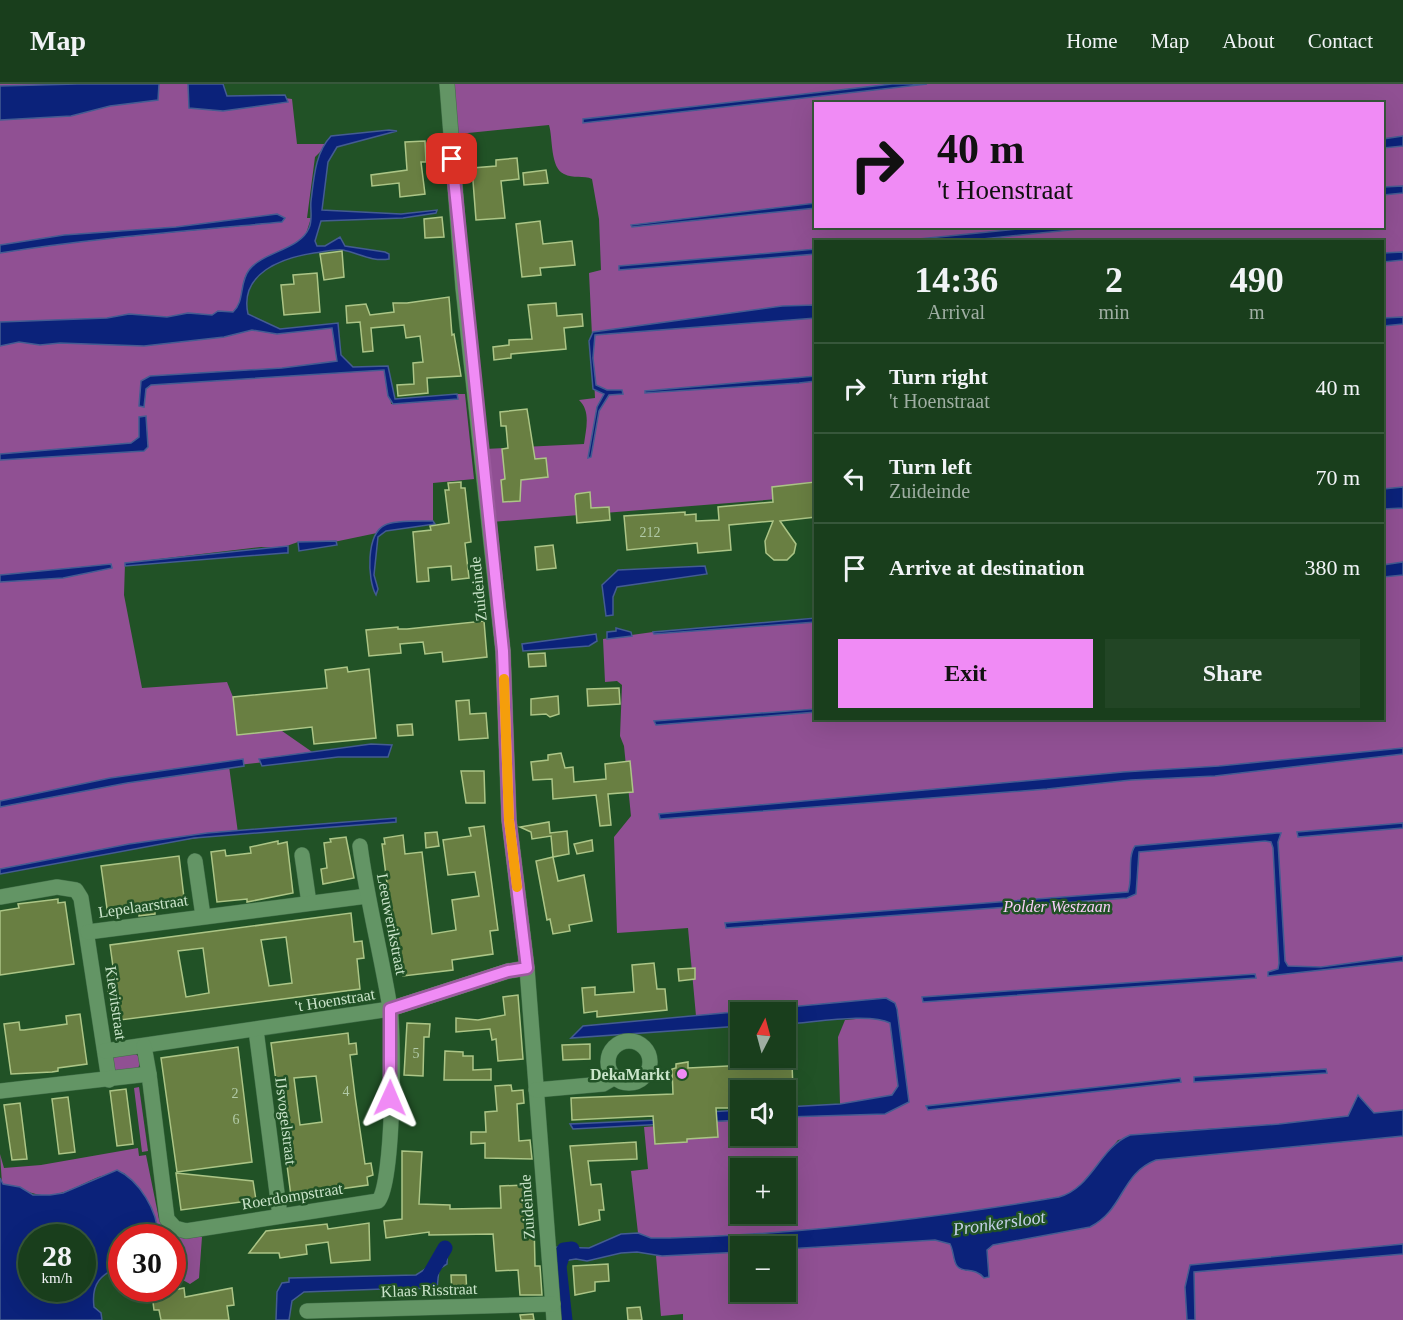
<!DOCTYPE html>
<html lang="en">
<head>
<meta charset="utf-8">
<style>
	:root { --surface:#193e1c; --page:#224525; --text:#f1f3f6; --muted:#9faea3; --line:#37573b; --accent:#f08bf5 }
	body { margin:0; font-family:Georgia,serif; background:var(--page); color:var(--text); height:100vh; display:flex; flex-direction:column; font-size:22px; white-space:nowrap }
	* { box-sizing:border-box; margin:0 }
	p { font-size:20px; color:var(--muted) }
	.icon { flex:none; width:33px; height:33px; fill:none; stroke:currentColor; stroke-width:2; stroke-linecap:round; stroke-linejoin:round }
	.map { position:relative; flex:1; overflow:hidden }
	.details { position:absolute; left:814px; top:156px; width:570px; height:480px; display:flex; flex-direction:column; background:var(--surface); border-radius:0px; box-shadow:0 6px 24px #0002,0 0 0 2px var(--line) }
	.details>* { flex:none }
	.banner { position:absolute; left:814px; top:18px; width:570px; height:126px; border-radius:0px; box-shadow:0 6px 24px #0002,0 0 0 2px var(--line); background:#f08bf5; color:#111; overflow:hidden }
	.needle { width:39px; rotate:6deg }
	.fabs { position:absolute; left:730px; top:918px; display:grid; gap:12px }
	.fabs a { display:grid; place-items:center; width:66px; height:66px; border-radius:0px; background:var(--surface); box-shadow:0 6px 24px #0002,0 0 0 2px var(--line); font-size:30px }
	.speed { position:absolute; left:18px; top:1140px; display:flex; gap:12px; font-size:30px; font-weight:700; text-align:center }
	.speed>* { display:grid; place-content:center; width:78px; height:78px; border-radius:50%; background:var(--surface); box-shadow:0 6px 24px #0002,0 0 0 2px var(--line); line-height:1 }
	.speed small { font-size:15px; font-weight:400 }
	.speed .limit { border:9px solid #d22; background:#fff; color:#111 }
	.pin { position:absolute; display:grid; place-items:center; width:51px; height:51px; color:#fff; margin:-26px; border-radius:12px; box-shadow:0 3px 9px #0006 }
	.me { position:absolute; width:66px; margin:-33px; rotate:1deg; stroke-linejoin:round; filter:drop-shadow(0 0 4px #0008) }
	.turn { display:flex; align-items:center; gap:21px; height:126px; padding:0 24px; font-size:27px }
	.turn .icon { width:78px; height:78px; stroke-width:2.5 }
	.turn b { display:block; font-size:42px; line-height:51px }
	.eta { display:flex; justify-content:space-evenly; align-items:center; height:102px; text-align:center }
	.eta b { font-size:36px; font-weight:700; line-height:42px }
	.action { display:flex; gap:12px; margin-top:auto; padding:12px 24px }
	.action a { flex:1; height:69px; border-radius:0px; background:var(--accent); color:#111; font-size:24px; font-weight:700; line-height:69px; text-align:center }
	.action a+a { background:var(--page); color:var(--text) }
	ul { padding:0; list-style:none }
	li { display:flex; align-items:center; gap:18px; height:90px; padding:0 24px; border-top:2px solid var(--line) }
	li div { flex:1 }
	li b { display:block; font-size:22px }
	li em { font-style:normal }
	header { display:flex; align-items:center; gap:36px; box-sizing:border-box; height:84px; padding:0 30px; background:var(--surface); border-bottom:2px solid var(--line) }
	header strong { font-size:28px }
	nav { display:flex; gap:33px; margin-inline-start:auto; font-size:21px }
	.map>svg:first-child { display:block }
	.green { fill:#905093; fill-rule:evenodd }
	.water { fill:#0b227a; stroke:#445c92; stroke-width:1.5; fill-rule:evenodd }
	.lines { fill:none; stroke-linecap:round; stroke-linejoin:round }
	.canal { stroke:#0b227a; stroke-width:15 }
	.building { fill:#697f42; stroke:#acc586; stroke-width:1.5; fill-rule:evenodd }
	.minor-casing { stroke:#416e48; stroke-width:16 }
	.minor { stroke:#639565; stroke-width:15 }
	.route-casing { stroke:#9c5a9f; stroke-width:15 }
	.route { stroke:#f08bf5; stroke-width:10 }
	.slow { stroke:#f59e0b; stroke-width:10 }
	.poi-dot { fill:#f08bf5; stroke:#215226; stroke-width:2 }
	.labels { text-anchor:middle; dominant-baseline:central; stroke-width:5; stroke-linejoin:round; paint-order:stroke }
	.number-label { font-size:14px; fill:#b2cba8 }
	.street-label { font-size:16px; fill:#cae4ca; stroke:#215226 }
	.park-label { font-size:16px; font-style:italic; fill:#fad0fa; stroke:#215226 }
	.poi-label { font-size:16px; font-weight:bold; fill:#cae4ca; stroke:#215226; text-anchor:end }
	.water-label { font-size:18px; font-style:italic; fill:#c6d1ea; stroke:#215226 }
</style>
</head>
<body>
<header>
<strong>Map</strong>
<nav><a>Home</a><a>Map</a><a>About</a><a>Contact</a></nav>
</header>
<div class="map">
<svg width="1403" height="1236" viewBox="0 0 1403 1236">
	<rect width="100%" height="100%" fill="#215226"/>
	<g class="green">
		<path d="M0 0H212L217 17 277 13 292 15 297 60H328L315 73 307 134H311L305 153 275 172 243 204V229L262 246 336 241 339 285 388 282 391 320 458 315 457 310H465L474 395 433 399V437L386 440 377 449 329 459 298 458 281 464 261 463 125 479 124 511 142 604 227 598 233 613 318 672 229 682 238 749 89 768 0 790Z"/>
		<path d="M453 0H1403V1160L1190 1181 1185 1203 1187 1236H683V1230L661 1232 656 1172 741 1168V1208H786V1165L935 1156 950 1160C954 1167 953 1179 958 1183 964 1189 975 1183 984 1194L988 1193 987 1166 993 1161 1090 1143C1120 1127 1122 1089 1156 1076L1394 1053 1358 1011 1348 1032 1279 1040 1163 1048 1118 1056 1083 1099 1072 1109 1059 1113C930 1135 801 1150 670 1154H651L638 1149 631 1087 648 1085 644 1043 741 1036V1052H786V1033L809 1031 907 1009 897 925 886 914 696 932 688 844 617 849 614 753 631 732 624 662 620 652 622 601 617 597 605 598 603 555 653 548 816 538V634H1383V158H816V412L491 438 485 365 584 360C586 345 591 327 579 316L595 314 589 189 601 186 599 135 592 95C584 91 573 95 564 90 550 84 553 54 549 41L458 50ZM816 20H1383V142H816ZM741 1084H786V1130H741Z"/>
		<path d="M867 934 882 935 890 939 898 1002 892 1012 840 1020 838 953 845 936Z"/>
		<path d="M135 969 141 975 138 985 113 987 111 974Z"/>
		<path d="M139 1003 148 1067 142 1068 134 1004Z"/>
		<path d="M138 1064 139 1072 146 1071 159 1135 176 1153H202L199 1194 190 1200 181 1195 176 1156 173 1169 172 1154 156 1153 152 1125 124 1089C97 1087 79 1107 52 1111 34 1113 20 1103 2 1100L0 1070 4 1084 41 1081Z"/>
		<path d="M1403 1170V1236H1195L1194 1188Z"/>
	</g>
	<g class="water">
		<path d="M77 0H159L158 16 110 22 71 32 0 36V2Z"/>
		<path d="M188 0H223L227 12 285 11 288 18 223 27 189 24Z"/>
		<path d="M892 0H927L583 39V35Z"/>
		<path d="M389 46 397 47 337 63 328 78 322 126 401 130 437 126 436 129 403 134 321 137 315 157 317 162H325L340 153 345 162 385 168 389 170V175C372 178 358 169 343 166 333 165 324 168 314 169 282 174 239 189 248 230L280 245 338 239 341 271 353 283 388 282 395 315 457 310 458 315 393 320 388 312 384 286 151 301 146 305 144 323 139 322 141 297 150 292 282 284 337 277 332 244 277 250 252 246 224 253 144 262 60 259 40 261 19 258 0 262V238L107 234 129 230 167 233 188 229 212 231 218 227 233 228C245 217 239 199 249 186 264 167 300 166 309 144 313 136 310 125 311 117 314 94 315 69 331 52Z"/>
		<path d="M1403 52V62L1383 64V55Z"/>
		<path d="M1403 102V109L1383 111V103Z"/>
		<path d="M816 119V124L632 143 631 141Z"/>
		<path d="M277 130 285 134 282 138C188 147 93 154 0 169V161L64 151 176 143Z"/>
		<path d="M1047 142 1099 143 963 157H899Z"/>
		<path d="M816 165V170L619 186V182Z"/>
		<path d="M1403 168V176L1383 178V169Z"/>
		<path d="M816 221V234L595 251 593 274 596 301 607 306H622L623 310 609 311 599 327 591 373 588 374 597 323 604 310 593 305 589 257 593 248 782 222Z"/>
		<path d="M1403 233V240L1383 242V234Z"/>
		<path d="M816 292V297L799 299 645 309V307Z"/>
		<path d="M146 332 148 363 144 367 0 376V370L131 359 139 353V333Z"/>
		<path d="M1403 403V424L1383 425V405Z"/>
		<path d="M433 437 435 440 386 447 378 453 374 491 378 505 376 511C367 495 366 450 385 441 394 436 422 437 433 437Z"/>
		<path d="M336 457 337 461 299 467 298 458Z"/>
		<path d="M288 462V469H285L125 482V479Z"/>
		<path d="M1403 478V491L1383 493V481Z"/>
		<path d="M111 480 112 484 63 494 0 498V491Z"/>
		<path d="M705 482 707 490 617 503 613 513V531L606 532 602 501 618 486Z"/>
		<path d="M816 534V538L654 550 653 548Z"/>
		<path d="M616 544 631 548 632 552 607 555V548L616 547Z"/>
		<path d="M596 550 597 557 589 562 523 567 522 560Z"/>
		<path d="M816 625V628L656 641 654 637Z"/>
		<path d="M371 660 392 661 388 673H338L262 682 259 675Z"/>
		<path d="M1403 664V670L1215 692 1131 696 1047 705 660 735 659 730 1123 688 1219 682Z"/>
		<path d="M243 675 244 682 127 699 0 723V717L110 694Z"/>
		<path d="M396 734V738L194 754 0 790V785L129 760 207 749Z"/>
		<path d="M1403 739V744L1298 753 1297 748Z"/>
		<path d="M1277 749H1281L1278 758 1285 877 1288 882 1321 883 1403 872V877L1268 892V888L1278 885 1279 879 1273 764 1271 758 1265 757 1139 768 1136 810 1127 814 726 844 725 839 1128 808C1133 794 1127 773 1135 762Z"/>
		<path d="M1255 890 1256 894 923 918 922 913Z"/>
		<path d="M886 914 895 919 897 925 909 1018 885 1030 786 1033V1023L840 1020 892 1011 898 1002 890 939C870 928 811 939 786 940V928H741V942L571 954 583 942Z"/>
		<path d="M1326 985 1327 989 1194 998V993Z"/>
		<path d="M1180 994 1181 998 928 1026 926 1022Z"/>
		<path d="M1358 1011 1374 1029 1403 1026V1052L1156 1076C1120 1090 1125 1125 1090 1143L993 1161 987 1166 989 1193 984 1194C975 1183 964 1189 958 1183 953 1179 954 1167 950 1160L935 1156 786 1165V1162H741V1168L662 1172 637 1168 621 1169 587 1177 576 1175 550 1179 554 1163 589 1164 621 1150 638 1149 651 1154H670C801 1150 930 1135 1059 1113 1092 1104 1099 1064 1130 1051L1279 1040 1348 1032Z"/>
		<path d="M741 1026V1036L573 1045 570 1040 658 1036 675 1030Z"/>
		<path d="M117 1086C139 1096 158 1127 158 1152L122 1154 121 1182C101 1190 91 1199 94 1223L101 1229 102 1236H0V1094L3 1100 20 1103 33 1111H50L63 1109ZM32 1154H82V1204H32Z"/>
		<path d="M448 1160 447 1180 439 1185 437 1205 410 1204 304 1208 292 1217 289 1236H276L277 1208 282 1199 289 1198V1194L416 1191 439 1176Z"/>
		<path d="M1403 1160V1170L1194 1188 1195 1236H1187L1185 1203 1190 1181Z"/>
	</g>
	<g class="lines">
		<g class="canal">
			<path d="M430 1190 445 1164"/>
			<path d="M565 1236 559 1182 564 1166 572 1165"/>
		</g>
	</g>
	<g class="building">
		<path d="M425 57 426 78H421L425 110 400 113 399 99 372 102 371 91 407 86 405 58Z"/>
		<path d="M517 74 519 95 501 97 505 134 476 136 472 84 496 82V76Z"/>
		<path d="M546 86 548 99 524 101 523 89Z"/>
		<path d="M442 133 444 153 425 154 424 135Z"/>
		<path d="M540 137 543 160 572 157 575 181 540 184 541 191 522 193 516 140Z"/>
		<path d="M342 167 344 193 324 196 320 170Z"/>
		<path d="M317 189 320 228 284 231 281 201 294 200 293 191Z"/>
		<path d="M449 213 452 251 454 250 461 292 427 294 428 309 398 312 397 301 414 300 413 279 423 278 420 252 406 254 404 241 371 244 373 267 363 268 360 238 347 239 346 222 366 220 370 231 394 228 393 219H407Z"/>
		<path d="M556 219 557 232 582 230 583 242 564 244 566 265 511 270V274L494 276 493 263 509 261V256L532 255 528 221Z"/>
		<path d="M527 325 535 375 546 374 548 393 521 396 520 417 503 418 501 396 505 395 502 365 508 364 506 342H501L500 328Z"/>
		<path d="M461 398V404H465L471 458 465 459 469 494 452 496 451 482 428 484 429 497 417 498 413 448 431 446 430 442 449 439 445 406H449L448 399Z"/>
		<path d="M815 398 816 433 780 437 796 460 794 469 787 476H774L766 469 765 457 773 437 729 441 731 466 698 469 697 459 627 466 624 432 685 428V431L696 430V437L719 436 718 423 773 418 772 403Z"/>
		<path d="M590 408 591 424 609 423 610 436 577 439 575 412 576 410Z"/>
		<path d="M553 461 556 484 537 486 535 463Z"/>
		<path d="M484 537 487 573 443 578 442 568 425 570 423 558 400 560 401 569 369 572 366 546 398 543V545H407Z"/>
		<path d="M545 569 546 582 529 583 528 570Z"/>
		<path d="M347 583 348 588 369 585 376 654 314 660 312 643 237 651 233 613 327 604 325 586Z"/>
		<path d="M619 604 620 620 588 622 587 605Z"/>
		<path d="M558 612 559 630 550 633 546 630 531 631V615Z"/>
		<path d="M469 616 470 630 486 629 488 654 459 656 456 617Z"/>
		<path d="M412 640 413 651 398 652 397 641Z"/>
		<path d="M561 669 565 684 573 683 574 698 606 695 605 680 630 677 633 708 608 710 611 741 600 742 596 711 553 715 552 695 533 696 531 678 548 676V671Z"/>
		<path d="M461 687H484L485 719H466Z"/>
		<path d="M549 738 550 749 567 747 569 770 553 773 551 752 532 755 531 748 520 743Z"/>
		<path d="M484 742 498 846 490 847 493 870 452 876 453 886 403 892 399 861 395 862 382 760H385L384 754 403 751 405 770 422 768 432 850 456 846 452 816 479 812 475 788 448 791 443 756 471 752 469 744Z"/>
		<path d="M437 748 439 762 426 764 425 749Z"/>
		<path d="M346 753 354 794 323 800 321 785 327 784 324 759 331 758 330 755Z"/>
		<path d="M592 756 593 767 577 770 574 760Z"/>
		<path d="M278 757V760L287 758 293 809 247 818V815L217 818 211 768 225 766 226 772 251 769 250 763Z"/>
		<path d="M179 772 185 822 155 826V830L139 832V828L108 832 101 782Z"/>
		<path d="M553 773 558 797 584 791 592 837 569 841 570 847 553 850 550 835 547 836 536 777Z"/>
		<path d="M58 815V819L65 818 74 880 0 891V827L19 824 18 820Z"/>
		<path d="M351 829 354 858 362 857 364 874 357 875 360 905 120 936 116 907 108 908 106 891 114 890 110 861ZM286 853 292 899 269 902 261 856ZM203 864 209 909 186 913 178 867Z"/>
		<path d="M654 879 657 905H665L667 926 597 933V927L584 929 582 904 595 903V911L634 908 632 881Z"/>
		<path d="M695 884V895L679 897 678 885Z"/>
		<path d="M518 911 523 975 498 977 496 955 492 956 490 945 456 948V934L478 936 505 931 503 913Z"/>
		<path d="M80 930 87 980 58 984V987L52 988 11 990 4 940 19 938 20 946H24L67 940 66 932Z"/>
		<path d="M407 939 430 940 429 953H424L423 992 404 991Z"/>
		<path d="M348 949 349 960 356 959 357 970 350 971 355 1012 365 1080 371 1079 373 1091 367 1093 368 1101 291 1112 271 959ZM316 992 322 1038 300 1041 294 994Z"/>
		<path d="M590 960V975L563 976 562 961Z"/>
		<path d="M238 963 252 1078 177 1088 161 974Z"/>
		<path d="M445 967 463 968V972H473V986L491 985V996H444Z"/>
		<path d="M688 978V984L792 979 793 1006H741V1024H716L718 1053 687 1055V1058L655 1060 653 1032 572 1036 571 1014 673 1010 672 985 676 984V980Z"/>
		<path d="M511 1001 512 1007 523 1006 524 1019 517 1020 519 1057 530 1056 532 1075 485 1074V1059L471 1060V1048H486L485 1028 497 1027 495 1002Z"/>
		<path d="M126 1005 133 1060 117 1062 110 1007Z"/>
		<path d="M68 1013 75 1068 59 1070 52 1015Z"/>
		<path d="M20 1019 27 1075 12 1076 4 1021Z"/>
		<path d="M636 1058 637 1075 588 1077 591 1101 601 1100 604 1126H599L600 1136 579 1141 570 1062Z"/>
		<path d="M402 1067 422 1068 419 1120 450 1121V1125L501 1124 500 1102 525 1101 527 1137 534 1136 535 1182H540L542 1211H520L518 1186 496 1187 493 1150 429 1151V1148L386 1154 384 1137 402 1135Z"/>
		<path d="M176 1089 253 1097 256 1116 181 1126Z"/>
		<path d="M369 1139 370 1176 331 1179 328 1158 306 1161 307 1170 280 1174 279 1169H249L266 1147 327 1140 328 1145Z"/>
		<path d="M608 1180 609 1197 595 1198V1207L575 1211 573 1182Z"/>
		<path d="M451 1191H466L467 1211 452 1212Z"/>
		<path d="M184 1204 185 1213 232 1204 234 1221 227 1222 229 1236H161L159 1226H154L152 1210Z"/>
		<path d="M640 1223 642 1236H628L627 1224Z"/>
		<path d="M533 1230 534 1236H521L520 1231Z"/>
	</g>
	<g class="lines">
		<g class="minor-casing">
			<g id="minor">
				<path d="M447 0 463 204 503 567 509 736 527 884 554 1236"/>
				<path d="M302 771 309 819"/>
				<path d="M195 777 203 832"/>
				<path d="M0 813 57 803 76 806 81 814 109 996"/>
				<path d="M88 848 367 812"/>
				<path d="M256 946 280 1132"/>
				<circle cx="629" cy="978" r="21"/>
				<path d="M105 967 390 925 508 887 527 884"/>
				<path d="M149 990 167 1135 175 1144 186 1147 378 1117C394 1101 394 951 390 924 381 869 367 816 360 762"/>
				<path d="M536 1006 603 1000 615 993"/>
				<path d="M0 1007 149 990 144 962"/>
				<path d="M307 1227 553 1220"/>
			</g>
		</g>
		<use href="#minor" class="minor"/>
	</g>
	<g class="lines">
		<g class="route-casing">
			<path id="route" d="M390 1014V925L508 887 527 884 509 736 503 567 452 75"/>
		</g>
		<use href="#route" class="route"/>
		<path class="slow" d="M504 595 509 736 517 803"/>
	</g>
	<circle class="poi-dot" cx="682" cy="990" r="6"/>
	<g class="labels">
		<g class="number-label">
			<text x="650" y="448">212</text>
			<text x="416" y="969">5</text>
			<text x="346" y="1007">4</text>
			<text x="235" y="1009">2</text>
			<text x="236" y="1035">6</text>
		</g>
		<g class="street-label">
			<text transform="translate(478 505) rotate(-96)">Zuideinde</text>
			<text transform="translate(143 822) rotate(-8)">Lepelaarstraat</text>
			<text transform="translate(392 840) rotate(79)">Leeuwerikstraat</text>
			<text transform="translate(335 916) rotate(-9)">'t Hoenstraat</text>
			<text transform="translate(116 919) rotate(82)">Kievitstraat</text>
			<text transform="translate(286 1037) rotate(83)">IJsvogelstraat</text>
			<text transform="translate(292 1112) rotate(-9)">Roerdompstraat</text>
			<text transform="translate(527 1123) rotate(-94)">Zuideinde</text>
			<text transform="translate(429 1206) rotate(-2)">Klaas Risstraat</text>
		</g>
		<g class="park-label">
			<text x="1057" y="822">Polder Westzaan</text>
		</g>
		<g class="poi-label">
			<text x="670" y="990">DekaMarkt</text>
		</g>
		<g class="water-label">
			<text transform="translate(999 1139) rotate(-8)">Pronkersloot</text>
		</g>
	</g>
</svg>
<div class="fabs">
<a><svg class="needle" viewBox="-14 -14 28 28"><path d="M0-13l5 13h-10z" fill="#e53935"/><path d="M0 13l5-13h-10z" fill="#9faea3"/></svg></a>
<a><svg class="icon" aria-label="sound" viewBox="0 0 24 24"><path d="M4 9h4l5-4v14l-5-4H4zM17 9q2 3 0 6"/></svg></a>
<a>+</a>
<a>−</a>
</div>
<div class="speed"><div>28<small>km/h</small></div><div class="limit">30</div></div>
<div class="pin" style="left:452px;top:75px;background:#d93025"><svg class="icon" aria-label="arrive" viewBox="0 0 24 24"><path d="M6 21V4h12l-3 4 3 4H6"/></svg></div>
<svg class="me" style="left:390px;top:1014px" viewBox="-20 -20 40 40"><path d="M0-17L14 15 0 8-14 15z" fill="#f08bf5" stroke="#fff" stroke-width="4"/></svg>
<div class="banner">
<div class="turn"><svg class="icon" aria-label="right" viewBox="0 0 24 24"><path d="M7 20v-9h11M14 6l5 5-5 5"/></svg><div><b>40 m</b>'t Hoenstraat</div></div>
</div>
<section class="details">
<div class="eta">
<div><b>14:36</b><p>Arrival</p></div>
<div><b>2</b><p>min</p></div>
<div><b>490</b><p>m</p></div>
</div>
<ul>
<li><svg class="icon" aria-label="right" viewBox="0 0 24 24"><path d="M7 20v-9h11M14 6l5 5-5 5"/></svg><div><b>Turn right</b><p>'t Hoenstraat</p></div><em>40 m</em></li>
<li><svg class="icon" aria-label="left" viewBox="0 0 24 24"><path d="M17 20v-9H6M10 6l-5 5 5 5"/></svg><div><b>Turn left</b><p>Zuideinde</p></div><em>70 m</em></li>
<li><svg class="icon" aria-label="arrive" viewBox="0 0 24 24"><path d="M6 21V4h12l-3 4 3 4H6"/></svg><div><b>Arrive at destination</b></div><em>380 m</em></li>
</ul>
<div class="action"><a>Exit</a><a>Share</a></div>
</section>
</div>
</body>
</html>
